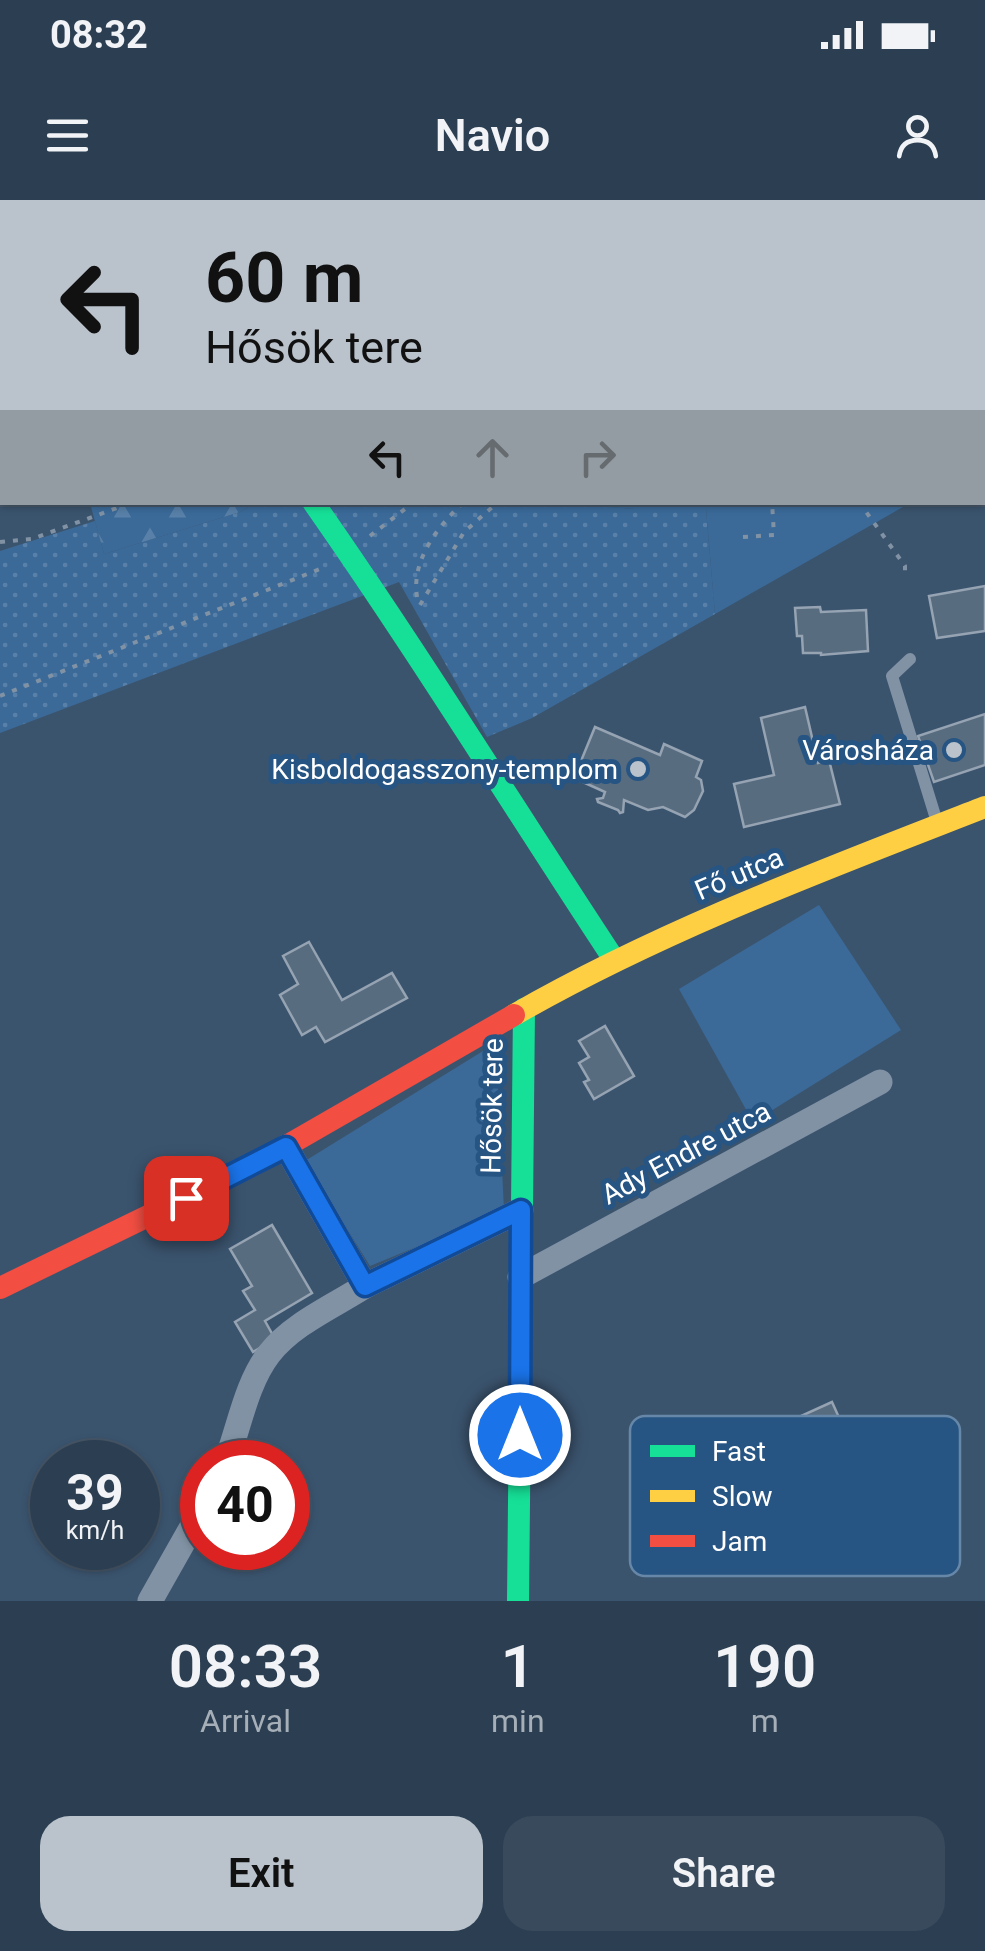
<!DOCTYPE html>
<html lang="en">
<head>
<meta charset="utf-8">
<style>
	:root { --surface:#2c3f52; --page:#384a5c; --text:#f1f3f6; --muted:#a6afb8; --line:#485869; --accent:#bac3cc }
	body { margin:0; font-family:Roboto,sans-serif; background:var(--page); color:var(--text); height:100vh; display:flex; flex-direction:column; font-size:38px; white-space:nowrap }
	* { box-sizing:border-box; margin:0 }
	p { font-size:32px; color:var(--muted) }
	.icon { flex:none; width:55px; height:55px; fill:none; stroke:currentColor; stroke-width:2; stroke-linecap:round; stroke-linejoin:round }
	.map { position:relative; height:1401px; overflow:hidden }
	.details { display:flex; flex-direction:column; background:var(--surface); flex:1 }
	.details>* { flex:none }
	.top-card { position:absolute; left:0px; top:0px; width:985px; height:305px; box-shadow:0 2px 8px #0004,0 0 0 2px var(--line); background:#bac3cc; color:#111; overflow:hidden }
	.speed { position:absolute; left:30px; top:1240px; display:flex; gap:20px; font-size:50px; font-weight:700; text-align:center }
	.speed>* { display:grid; place-content:center; width:130px; height:130px; border-radius:50%; background:var(--surface); box-shadow:0 2px 8px #0004,0 0 0 2px var(--line); line-height:1 }
	.speed small { font-size:25px; font-weight:400 }
	.speed .limit { border:15px solid #d22; background:#fff; color:#111 }
	.pin { position:absolute; display:grid; place-items:center; width:85px; height:85px; color:#fff; margin:-42px; border-radius:20px; box-shadow:0 5px 15px #0006 }
	.me { position:absolute; width:110px; margin:-55px; rotate:0deg; stroke-linejoin:round; filter:drop-shadow(0 0 8px #0008) }
	.turn { display:flex; align-items:center; gap:35px; height:210px; padding:0 40px; font-size:45px }
	.turn .icon { width:130px; height:130px; stroke-width:2.5 }
	.turn b { display:block; font-size:70px; line-height:85px }
	.lanes { display:flex; align-items:center; height:95px; padding:0 40px; background:#0003; justify-content:center; gap:50px; direction:ltr }
	.lanes .off { opacity:.35 }
	.eta { display:flex; justify-content:space-evenly; align-items:center; height:170px; text-align:center }
	.eta b { font-size:60px; font-weight:600; line-height:70px }
	.button { display:flex; gap:20px; margin-top:auto; padding:20px 40px }
	.button a { flex:1; height:115px; border-radius:30px; background:var(--accent); color:#111; font-size:40px; font-weight:600; line-height:115px; text-align:center }
	.button a+a { background:var(--page); color:var(--text) }
	.status { display:flex; justify-content:space-between; align-items:center; height:70px; padding:0 50px; background:var(--surface); direction:ltr }
	.status svg { height:28px; fill:currentColor }
	header { display:flex; justify-content:space-between; align-items:center; height:130px; padding:0 40px; background:var(--surface); font-size:45px; font-weight:600 }
	.map>svg:first-child { display:block }
	.grass { fill:url(#grass-dots) }
	.forest { fill:url(#forest-firs) }
	.park { fill:#3b6a99 }
	.lines { fill:none; stroke-linecap:round; stroke-linejoin:round }
	.stream { stroke:#567696; stroke-width:8 }
	.building { fill:#586c80; stroke:#95a3b2; stroke-width:2.5 }
	.path { stroke:#8192a4; stroke-width:4; stroke-dasharray:5 8; stroke-linecap:butt }
	.lane { stroke:#8192a4; stroke-width:12 }
	.street { stroke:#8192a4; stroke-width:25 }
	.fast { stroke:#16e098; stroke-width:22 }
	.slow { stroke:#ffcf43; stroke-width:22 }
	.jam { stroke:#f24e42; stroke-width:22 }
	.route-casing { stroke:#114b97; stroke-width:25 }
	.route { stroke:#1a73e8; stroke-width:18 }
	.poi-dot { fill:#bac3cc; stroke:#265483; stroke-width:4 }
	.labels { text-anchor:middle; dominant-baseline:central; stroke-width:10; stroke-linejoin:round; paint-order:stroke }
	.poi-label { font-size:28px; fill:#fff; stroke:#265483; text-anchor:end }
	.street-label { font-size:28px; fill:#fff; stroke:#265483 }
	.key { fill:#265483; stroke:#6787a8; stroke-width:2.5 }
	.key-label { font-size:28px; fill:#fff }
</style>
</head>
<body>
<div class="status"><b>08:32</b><svg viewBox="0 0 49 12"><path d="M0 12V9h3v3zM5 12V6h3v6zM10 12V3h3v9zM15 12V0h3v12zM26 1h20v11H26zM47 4h2v5h-2z"/></svg></div>
<header><svg class="icon" aria-label="menu" viewBox="0 0 24 24"><path d="M4 6h16M4 12h16M4 18h16"/></svg>Navio<svg class="icon" aria-label="person" viewBox="0 0 24 24"><circle cx="12" cy="8" r="4"/><path d="M4 21q1-7 8-7t8 7"/></svg></header>
<div class="map">
<svg width="985" height="1401" viewBox="0 0 985 1401">
	<defs>
		<pattern id="grass-dots" width="8" height="8" patternUnits="userSpaceOnUse" patternTransform="scale(2.5)"><rect width="8" height="8" fill="#3b6a99"/><path d="M2 2h.1M6 6h.1" fill="none" stroke="#5880a8" stroke-width="1.8" stroke-linecap="round"/></pattern>
		<pattern id="forest-firs" width="22" height="20" patternUnits="userSpaceOnUse" patternTransform="scale(2.5)"><rect width="22" height="20" fill="#3b6a99"/><path d="M5 1l3.5 6h-7zM16 11l3.5 6h-7z" fill="#5880a8"/></pattern>
	</defs>
	<rect width="100%" height="100%" fill="#3b546e"/>
	<path class="grass" d="M555 302 634 309H706L715 414 532 518 487 537 399 382 0 533V351L95 321 104 354 240 312 256 303Z"/>
	<g class="forest">
		<path d="M126 0H667L664 2Z"/>
		<path d="M90 303V302L256 303 240 312 104 354Z"/>
	</g>
	<g class="park">
		<path d="M555 303 910 302V303L715 414 706 309H634Z"/>
		<path d="M819 705 901 830 753 922 679 789Z"/>
		<path d="M496 843 504 1011 370 1066 305 961Z"/>
	</g>
	<g class="lines">
		<path class="stream" d="M316 1 321 2"/>
	</g>
	<g class="building">
		<path d="M985 386V431L937 438 929 396Z"/>
		<path d="M820 407 821 412 866 410 868 451 821 455V453H803L802 436H797L795 408Z"/>
		<path d="M805 507 818 563 829 560 840 604 744 627 734 584 774 575 761 518Z"/>
		<path d="M985 514V565L934 582 918 536Z"/>
		<path d="M595 527 660 555 664 544 702 561 696 577 701 580 703 591 694 610 685 617 663 607 648 610 624 600 623 612 620 613 618 610 598 602 597 599 603 598 605 592 574 578Z"/>
		<path d="M309 742 342 800 392 773 407 798 325 842 316 827 302 835 280 795 298 784 283 756Z"/>
		<path d="M605 826 634 876 594 899 584 882 589 880 579 863 589 857 579 841Z"/>
		<path d="M272 1025 312 1093 265 1121 275 1139 253 1152 235 1122 255 1110 243 1091 252 1086 230 1049Z"/>
		<path d="M832 1202 873 1293 822 1315 805 1279 753 1301 736 1263 788 1240 781 1225Z"/>
	</g>
	<g class="lines">
		<g class="path">
			<path d="M802 2 805 0"/>
			<path d="M871 2 874 0"/>
			<path d="M859 302 905 366V372"/>
			<path d="M370 336 414 302"/>
			<path d="M743 337 774 335 772 302"/>
			<path d="M0 342 32 339 133 302"/>
			<path d="M417 397C411 360 438 326 464 302"/>
			<path d="M420 405 464 332 498 302"/>
			<path d="M0 496 325 367"/>
		</g>
		<path class="lane" d="M910 459 892 476 937 622"/>
		<g class="street">
			<path d="M286 2 287 0"/>
			<path d="M286 947 365 1086 521 1010"/>
			<path d="M520 1077 880 882"/>
			<path d="M226 1262C239 1228 246 1184 269 1154 292 1124 334 1106 365 1086"/>
			<path d="M150 1401 202 1309"/>
		</g>
		<g class="fast">
			<path d="M313 302C418 452 514 608 615 761"/>
			<path d="M518 1401 524 809"/>
		</g>
		<path class="slow" d="M514 815C662 730 826 669 985 607"/>
		<path class="jam" d="M0 1088 255 964 514 815"/>
	</g>
	<g class="lines">
		<g class="route-casing">
			<path id="route" d="M186 998 286 947 365 1086 521 1010 520 1235"/>
		</g>
		<use href="#route" class="route"/>
	</g>
	<g class="poi-dot">
		<circle cx="954" cy="550" r="10"/>
		<circle cx="638" cy="569" r="10"/>
	</g>
	<g class="labels">
		<g class="poi-label">
			<text x="934" y="550">Városháza</text>
			<text x="618" y="569">Kisboldogasszony-templom</text>
		</g>
		<g class="street-label">
			<text transform="translate(739 674) rotate(-23)">Fő utca</text>
			<text transform="translate(492 906) rotate(-89)">Hősök tere</text>
			<text transform="translate(686 953) rotate(-28)">Ady Endre utca</text>
		</g>
	</g>
	<rect x="630" y="1216" width="330" height="160" rx="15" class="key"/>
	<rect x="650" y="1245" width="45" height="12" fill="#16e098"/>
	<rect x="650" y="1290" width="45" height="12" fill="#ffcf43"/>
	<rect x="650" y="1335" width="45" height="12" fill="#f24e42"/>
	<g class="key-label">
		<text x="712" y="1261">Fast</text>
		<text x="712" y="1306">Slow</text>
		<text x="712" y="1351">Jam</text>
	</g>
</svg>
<div class="speed"><div>39<small>km/h</small></div><div class="limit">40</div></div>
<div class="pin" style="left:186px;top:998px;background:#d93025"><svg class="icon" aria-label="arrive" viewBox="0 0 24 24"><path d="M6 21V4h12l-3 4 3 4H6"/></svg></div>
<svg class="me" style="left:520px;top:1235px" viewBox="-20 -20 40 40"><circle r="17" fill="#1a73e8" stroke="#fff" stroke-width="3"/><path d="M0-11L8 9 0 5-8 9z" fill="#fff"/></svg>
<div class="top-card">
<div class="turn"><svg class="icon" aria-label="left" viewBox="0 0 24 24"><path d="M17 20v-9H6M10 6l-5 5 5 5"/></svg><div><b>60 m</b>Hősök tere</div></div>
<div class="lanes"><svg class="icon" aria-label="left" viewBox="0 0 24 24"><path d="M17 20v-9H6M10 6l-5 5 5 5"/></svg><svg class="icon off" aria-label="ahead" viewBox="0 0 24 24"><path d="M12 20V5M6 11l6-6 6 6"/></svg><svg class="icon off" aria-label="right" viewBox="0 0 24 24"><path d="M7 20v-9h11M14 6l5 5-5 5"/></svg></div>
</div>
</div>
<section class="details">
<div class="eta">
<div><b>08:33</b><p>Arrival</p></div>
<div><b>1</b><p>min</p></div>
<div><b>190</b><p>m</p></div>
</div>
<div class="button"><a>Exit</a><a>Share</a></div>
</section>
</body>
</html>
